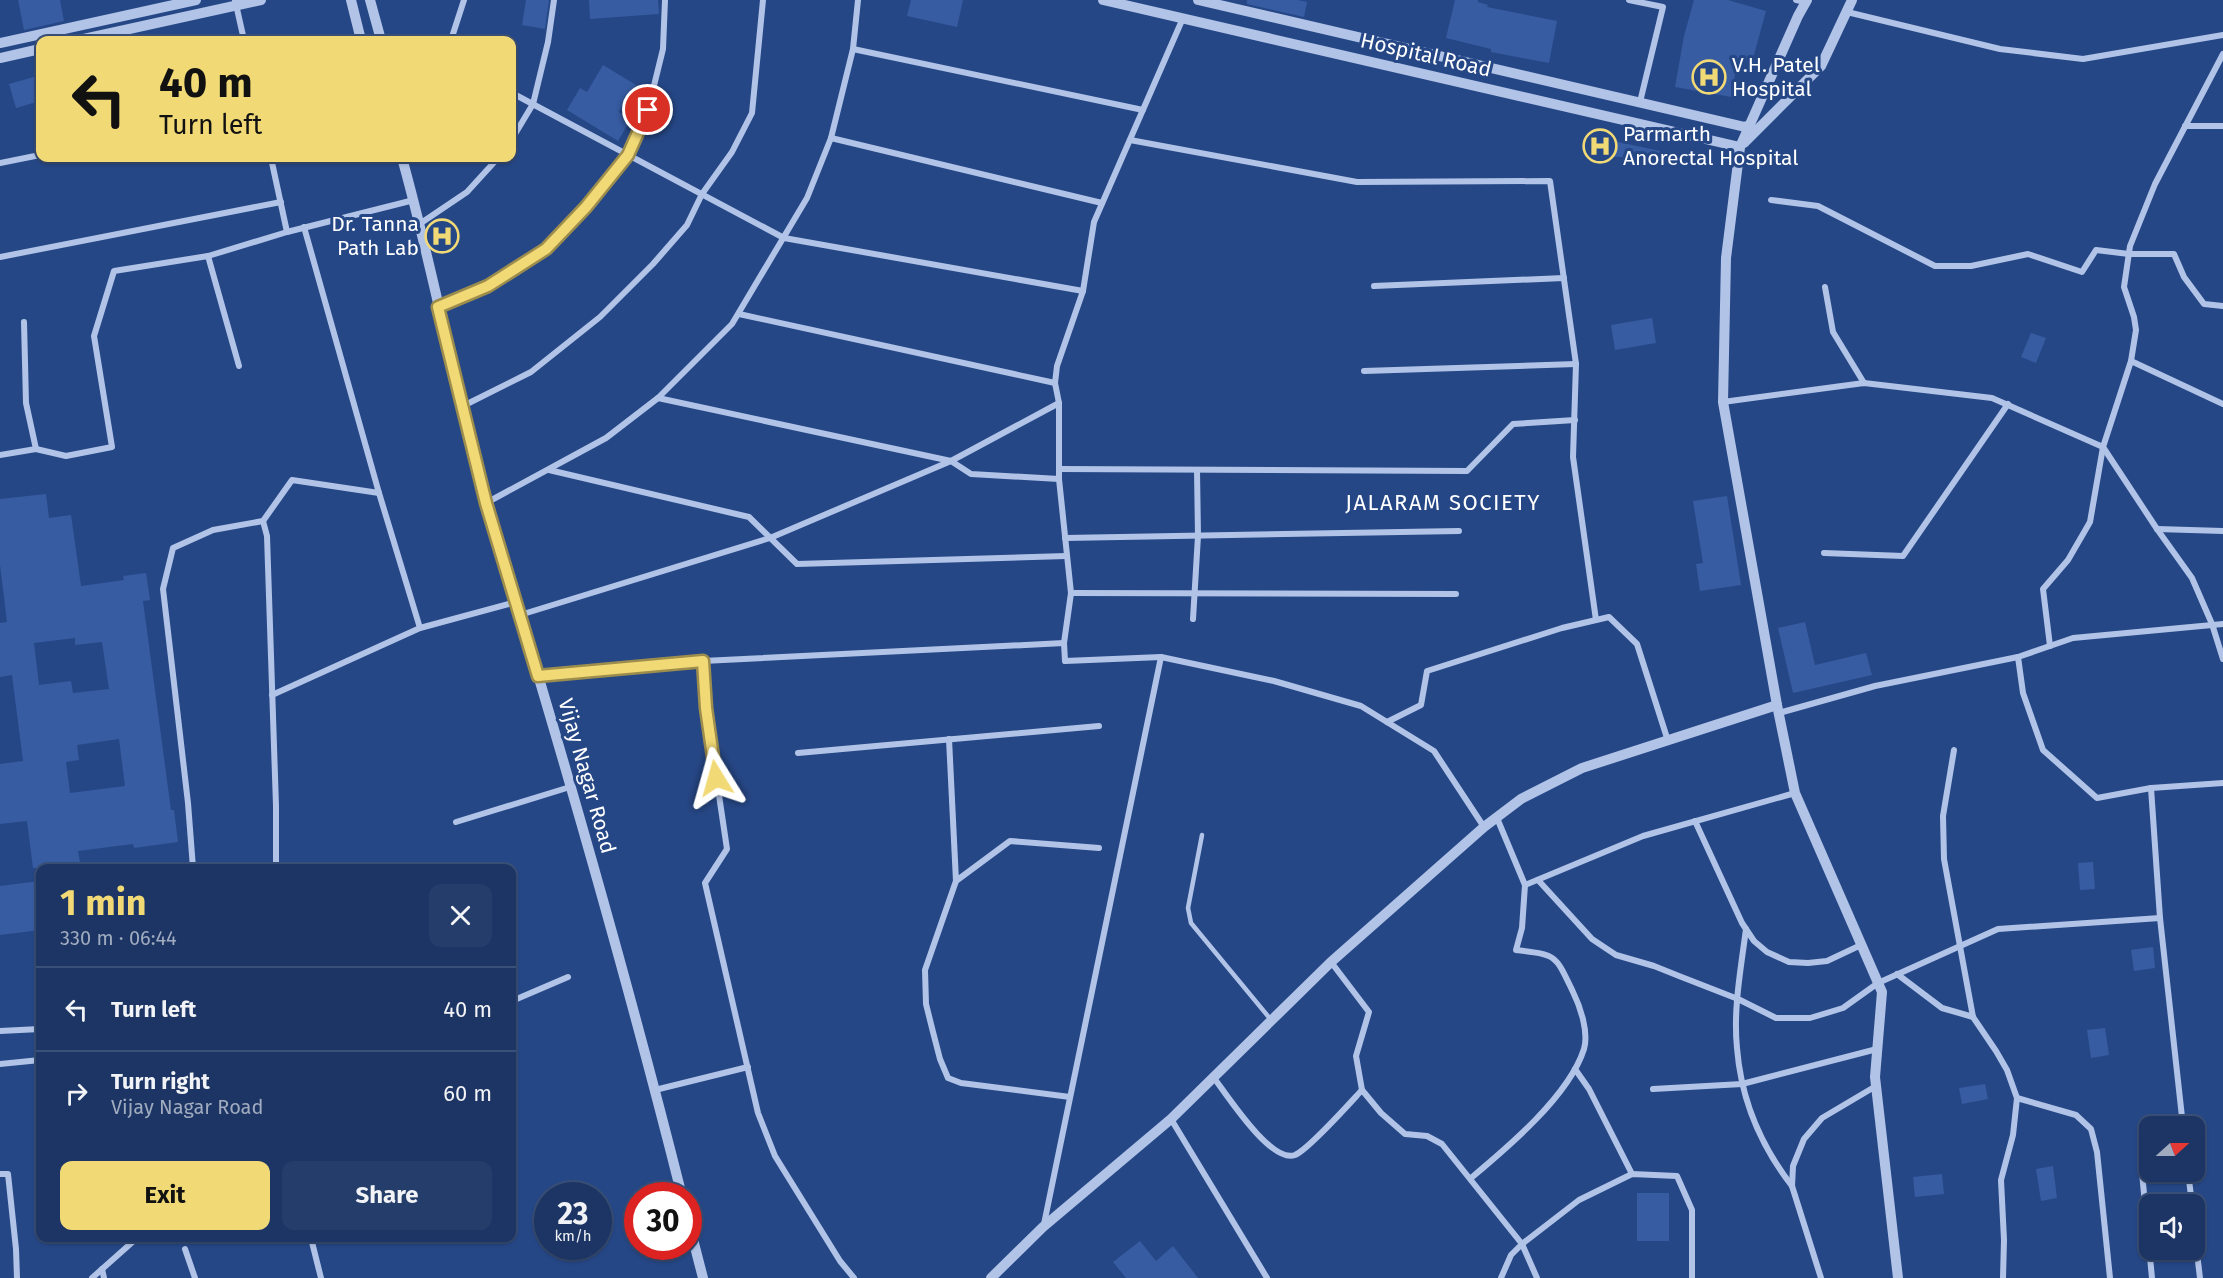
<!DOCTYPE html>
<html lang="en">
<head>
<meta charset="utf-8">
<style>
	:root { --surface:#1c3564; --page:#253d6a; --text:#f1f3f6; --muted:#a0abbf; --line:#3a5078; --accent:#f1d976 }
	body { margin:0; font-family:"Fira Sans",sans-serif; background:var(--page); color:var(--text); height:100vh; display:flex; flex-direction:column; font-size:22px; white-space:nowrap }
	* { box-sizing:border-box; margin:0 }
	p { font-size:20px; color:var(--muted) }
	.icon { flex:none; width:33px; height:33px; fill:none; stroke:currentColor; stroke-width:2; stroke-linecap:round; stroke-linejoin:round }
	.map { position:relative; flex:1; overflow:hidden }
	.sheet { position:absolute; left:36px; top:864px; width:480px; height:378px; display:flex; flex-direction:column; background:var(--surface); border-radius:12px; box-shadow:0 2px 4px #0004,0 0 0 2px var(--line) }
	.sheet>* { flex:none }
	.top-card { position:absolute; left:36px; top:36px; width:480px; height:126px; border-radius:12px; box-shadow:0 2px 4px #0004,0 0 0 2px var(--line); background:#f1d976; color:#111; overflow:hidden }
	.needle { width:39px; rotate:69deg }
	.tools { position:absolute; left:2139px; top:1116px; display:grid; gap:12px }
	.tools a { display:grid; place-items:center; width:66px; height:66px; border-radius:12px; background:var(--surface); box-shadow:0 2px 4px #0004,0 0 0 2px var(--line); font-size:30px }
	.speed { position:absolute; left:534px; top:1182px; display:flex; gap:12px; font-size:30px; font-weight:700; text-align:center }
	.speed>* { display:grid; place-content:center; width:78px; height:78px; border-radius:50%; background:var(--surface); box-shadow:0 2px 4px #0004,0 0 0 2px var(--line); line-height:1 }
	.speed small { font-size:15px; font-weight:400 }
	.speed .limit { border:9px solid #d22; background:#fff; color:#111 }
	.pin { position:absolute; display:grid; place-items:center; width:51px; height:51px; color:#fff; margin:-26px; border:3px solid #fff; border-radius:50%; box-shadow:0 2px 6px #0007 }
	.me { position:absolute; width:66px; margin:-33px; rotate:352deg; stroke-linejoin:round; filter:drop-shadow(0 0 4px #0008) }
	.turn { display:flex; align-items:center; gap:21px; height:126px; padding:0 24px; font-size:27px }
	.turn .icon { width:78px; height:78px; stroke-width:2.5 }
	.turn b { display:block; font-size:42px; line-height:51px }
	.round { display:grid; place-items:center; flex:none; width:63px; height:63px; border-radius:12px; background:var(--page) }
	.headline { display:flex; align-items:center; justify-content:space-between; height:102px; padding:0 24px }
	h1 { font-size:36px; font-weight:700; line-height:45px; color:var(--accent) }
	.action { display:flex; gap:12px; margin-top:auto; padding:12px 24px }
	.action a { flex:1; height:69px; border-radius:12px; background:var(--accent); color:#111; font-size:24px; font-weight:700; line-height:69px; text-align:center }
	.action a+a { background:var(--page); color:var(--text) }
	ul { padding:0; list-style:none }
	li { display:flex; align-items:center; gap:18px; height:84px; padding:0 24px; border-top:2px solid var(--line) }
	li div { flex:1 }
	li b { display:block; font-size:22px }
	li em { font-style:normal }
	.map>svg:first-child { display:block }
	.building { fill:#375ca2; fill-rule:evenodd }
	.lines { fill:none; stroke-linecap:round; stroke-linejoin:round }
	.service { stroke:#b1c4e8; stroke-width:4.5 }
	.minor { stroke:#b1c4e8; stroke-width:6 }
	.tertiary { stroke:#b1c4e8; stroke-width:10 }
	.route-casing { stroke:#9d8d4d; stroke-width:15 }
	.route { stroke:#f1d976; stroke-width:10 }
	.labels { text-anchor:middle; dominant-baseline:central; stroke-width:6; stroke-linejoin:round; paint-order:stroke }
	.street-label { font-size:21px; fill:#fff; stroke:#264786 }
	.poi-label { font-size:21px; fill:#fff; stroke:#264786; text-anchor:start }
	.neighbourhood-label { font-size:22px; letter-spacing:1.5px; fill:#fff; stroke:#264786 }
</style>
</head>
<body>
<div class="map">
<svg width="2223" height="1278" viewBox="0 0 2223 1278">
	<rect width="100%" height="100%" fill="#264786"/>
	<g class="building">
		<path d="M18 0H60L64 21 24 30Z"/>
		<path d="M526 0H549L545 29 522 25Z"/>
		<path d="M589 0H658L659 14 590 19Z"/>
		<path d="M911 0H963L957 27 907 16Z"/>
		<path d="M1247 0H1298L1307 2 1304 17 1247 4Z"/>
		<path d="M1455 0H1478V2L1488 5 1487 7 1557 21 1549 63 1491 52V49L1446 38Z"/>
		<path d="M1694 0H1728L1766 11 1752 62 1738 58 1731 97 1675 87 1684 36Z"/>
		<path d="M603 65 636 85 619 112 631 119 618 141 567 110 580 88 587 92Z"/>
		<path d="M34 77 40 101 16 108 9 84Z"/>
		<path d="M1591 136 1660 151 1659 158 1585 156Z"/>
		<path d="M1652 318 1656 343 1615 350 1611 325Z"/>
		<path d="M2031 333 2046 338 2036 363 2021 357Z"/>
		<path d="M46 494 49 518 71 515 81 586 124 580 123 576 146 573 150 600 143 601 171 810H174L178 842 134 848 133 844 78 851 81 868H33L27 821 0 824V764L23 761 12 675 0 677V623L7 622 0 565V499ZM75 638V645L102 642 109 689 73 693 71 681 39 685 34 643ZM119 739 125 786 70 793 66 762 79 760 77 745Z"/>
		<path d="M1727 496 1741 585 1700 591 1696 564 1703 563 1693 501Z"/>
		<path d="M1805 622 1815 665 1866 653 1872 675 1793 693 1778 628Z"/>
		<path d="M2093 862 2095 889 2080 890 2078 863Z"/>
		<path d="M40 881V930L0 935V886Z"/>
		<path d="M2153 947 2155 968 2134 971 2131 950Z"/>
		<path d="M2105 1028 2109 1055 2091 1058 2087 1030Z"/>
		<path d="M1985 1084 1988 1099 1962 1104 1959 1088Z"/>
		<path d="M2053 1166 2057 1198 2041 1201 2036 1169Z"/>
		<path d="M1942 1174 1944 1194 1915 1197 1913 1177Z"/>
		<rect x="1637" y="1193" width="32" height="48"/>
		<path d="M1140 1241 1156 1261 1173 1246 1198 1278H1126L1113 1262Z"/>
	</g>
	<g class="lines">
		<path class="service" d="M1202 835 1188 908 1191 923 1272 1021"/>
		<g class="minor">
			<path d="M235 0 244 40"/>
			<path d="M1629 0 1663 7 1640 102"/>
			<path d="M1796 0 1806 2"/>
			<path d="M1847 12 2000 49 2083 59 2223 35"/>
			<path d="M1183 18 1094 222 1083 291 1057 366 1055 383 1059 403V479L1071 593 1064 643 1065 661 1161 657 1274 681 1361 706 1434 751 1484 827"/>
			<path d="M451 40 464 0"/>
			<path d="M853 49 1143 110"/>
			<path d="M2223 54 2155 184 2130 246 2124 287 2134 317 2136 330 2131 361 2223 404"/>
			<path d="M512 93 784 238 1083 291"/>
			<path d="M2185 126H2223"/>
			<path d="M831 138 1102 203"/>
			<path d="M512 139 533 104 548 42 554 0"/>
			<path d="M1130 140 1357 182 1550 181 1576 364 1573 457 1596 620"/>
			<path d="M271 158 287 232"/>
			<path d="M0 163 40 155"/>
			<path d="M1771 200 1818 206 1935 266H1971L2028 254 2082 272 2096 250 2129 254H2174L2184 277 2204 304 2223 306"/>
			<path d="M421 223 467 192 498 158"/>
			<path d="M304 227 379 493 420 628"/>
			<path d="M208 256 239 366"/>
			<path d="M0 257 281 202"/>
			<path d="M1374 286 1564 278"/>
			<path d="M1825 287 1833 332 1864 383"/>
			<path d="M439 307 488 286 546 249 586 207 628 155 648 110 663 49 665 0"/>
			<path d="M739 314 1055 383"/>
			<path d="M24 322 26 403 36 449"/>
			<path d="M1364 371 1576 364"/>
			<path d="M658 398 951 461 971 474 1059 479"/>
			<path d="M1723 402 1864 383 1992 398 2103 447 2157 529 2192 578 2212 624 2223 659"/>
			<path d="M463 406 531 372 600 317 653 264 687 225 702 194 732 152 752 113 763 0"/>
			<path d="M0 455 36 449 66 456 112 447 94 336 114 271 208 256 287 232 414 200"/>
			<path d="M1059 469 1467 471 1513 424 1575 420"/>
			<path d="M549 470 749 517 797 564 1066 556"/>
			<path d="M486 503 606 438 658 398 732 324 807 198 831 138 853 49 858 0"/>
			<path d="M263 521 292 480 379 493"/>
			<path d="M2157 529 2223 531"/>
			<path d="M1065 538 1459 531"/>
			<path d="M1824 553 1903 556 2008 404"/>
			<path d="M1071 593 1456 594"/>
			<path d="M520 615 770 538 951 461 1059 403"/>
			<path d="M1193 619 1198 536 1197 470"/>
			<path d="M2050 646 2043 589 2068 560 2090 522 2103 447 2131 361"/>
			<path d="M2018 657 2023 693 2043 750 2097 798 2151 788 2223 783"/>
			<path d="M703 661 706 708 727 849 705 883 758 1113 775 1156 840 1261 854 1278"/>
			<path d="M539 676 703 661 1064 643"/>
			<path d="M272 695 420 628 516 602"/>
			<path d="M1779 713 1875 686 2018 657 2073 638 2223 624"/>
			<path d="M1387 722 1421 705 1427 671 1562 628 1609 617 1637 644 1668 741"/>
			<path d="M949 739 956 881 1010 841 1099 848"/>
			<path d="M1954 750 1943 816 1944 859 1973 1017 1996 1051 2007 1070 2017 1098 2013 1135 2001 1180 2004 1240 2003 1278"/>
			<path d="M798 753 1099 726"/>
			<path d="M2151 788 2160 918 2183 1126"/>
			<path d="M1695 821 1742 923 1754 941 1767 952 1789 962 1808 963 1827 961 1861 945"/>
			<path d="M456 822 570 787"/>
			<path d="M193 868 188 803 163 589 173 548 213 530 263 521 267 536 276 806V868"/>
			<path d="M1538 880 1592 939 1616 955 1654 966 1679 976 1738 999 1776 1018H1810L1843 1008 1878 983 1998 929 2160 918"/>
			<path d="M956 881 925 970 926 1004 933 1032 940 1059 948 1078 961 1083 1070 1097"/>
			<path d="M1525 885 1643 836 1795 793"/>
			<path d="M1746 929C1741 968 1733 1009 1737 1048 1741 1099 1761 1146 1792 1186"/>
			<path d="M1331 962 1369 1012 1356 1056 1362 1090 1381 1113 1405 1134 1427 1136 1442 1144 1522 1244 1537 1278"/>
			<path d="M1897 974 1942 1008 1973 1017"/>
			<path d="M512 1001 568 977"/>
			<path d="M0 1031 40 1029"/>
			<path d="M0 1064 40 1060"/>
			<path d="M1575 1069 1589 1089 1632 1174"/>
			<path d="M1214 1078C1227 1095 1271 1164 1295 1155 1309 1149 1349 1104 1362 1090"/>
			<path d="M1653 1089 1742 1084 1877 1049"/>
			<path d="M655 1090 748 1067"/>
			<path d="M2017 1098 2076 1115 2091 1129 2097 1152 2110 1278"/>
			<path d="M1171 1119 1267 1278"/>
			<path d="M2141 1162 2152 1278"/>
			<path d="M2188 1172 2192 1204"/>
			<path d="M0 1174H8L16 1249 17 1278"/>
			<path d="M1471 1178C1508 1147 1569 1096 1584 1049 1589 1032 1580 1006 1573 992 1555 954 1557 955 1516 950L1522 928 1525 885 1497 818"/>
			<path d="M1044 1224 1161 657"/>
			<path d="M2194 1228 2200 1278"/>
			<path d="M311 1238 321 1278"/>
			<path d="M185 1249 195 1278"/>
			<path d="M102 1269 104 1278"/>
			<path d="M92 1278 137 1238"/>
			<path d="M1501 1278 1511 1255 1522 1244 1579 1200 1632 1174 1677 1176 1692 1210V1278"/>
			<path d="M1821 1278 1792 1186 1793 1166 1804 1139 1822 1118 1876 1086"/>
		</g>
		<g class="tertiary">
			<path d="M351 0 361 40"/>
			<path d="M370 0 381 40"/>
			<path d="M1103 0 1740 147"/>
			<path d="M1198 0 1745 127 1750 125"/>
			<path d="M1807 0 1798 16 1740 147 1726 258 1723 402 1777 705 1795 793 1882 992 1875 1077 1898 1278"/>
			<path d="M79 40 261 0"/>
			<path d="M0 43 196 0"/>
			<path d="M0 58 40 49"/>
			<path d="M1744 143 1821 66 1852 0"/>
			<path d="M402 158C434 272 455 389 486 504 502 561 521 618 538 675 589 847 638 1021 682 1196"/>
			<path d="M688 1220 703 1278"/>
			<path d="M991 1278 1043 1227 1171 1119 1331 962 1484 827 1521 799 1582 768 1777 705"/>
		</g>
	</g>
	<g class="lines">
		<g class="route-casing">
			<path id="route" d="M648 110 628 155 586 207 546 249 488 286 438 307 486 503 538 676 703 661 706 708 716 778"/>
		</g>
		<use href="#route" class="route"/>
	</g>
	<defs>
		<g id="hospital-ring" transform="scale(1.725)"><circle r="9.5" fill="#264786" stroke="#f1d976" stroke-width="1.5"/><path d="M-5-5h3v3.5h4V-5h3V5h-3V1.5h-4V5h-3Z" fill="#f1d976"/></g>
	</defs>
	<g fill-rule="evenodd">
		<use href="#hospital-ring" x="1709" y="77"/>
		<use href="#hospital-ring" x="1600" y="146"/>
		<use href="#hospital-ring" x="442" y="236"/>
	</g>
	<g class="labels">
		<g class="street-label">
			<text transform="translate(1426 55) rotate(13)">Hospital Road</text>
			<text transform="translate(587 776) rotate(74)">Vijay Nagar Road</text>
		</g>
		<g class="poi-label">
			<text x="1732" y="65">V.H. Patel<tspan x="1732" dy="24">Hospital</tspan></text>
			<text x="1623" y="134">Parmarth<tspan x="1623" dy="24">Anorectal Hospital</tspan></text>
			<text x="419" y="224" text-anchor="end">Dr. Tanna<tspan x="419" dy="24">Path Lab</tspan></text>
		</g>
		<g class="neighbourhood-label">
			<text x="1443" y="502">JALARAM SOCIETY</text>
		</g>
	</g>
</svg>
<div class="tools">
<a><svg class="needle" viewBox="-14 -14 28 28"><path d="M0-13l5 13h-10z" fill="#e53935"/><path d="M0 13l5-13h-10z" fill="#a0abbf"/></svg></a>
<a><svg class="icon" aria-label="sound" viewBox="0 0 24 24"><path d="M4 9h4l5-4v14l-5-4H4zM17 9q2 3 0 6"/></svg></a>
</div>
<div class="speed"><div>23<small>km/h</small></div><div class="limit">30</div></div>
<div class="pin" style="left:648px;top:110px;background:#d93025"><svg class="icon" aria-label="arrive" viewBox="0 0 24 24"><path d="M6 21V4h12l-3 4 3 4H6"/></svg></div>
<svg class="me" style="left:716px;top:778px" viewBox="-20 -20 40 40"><path d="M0-17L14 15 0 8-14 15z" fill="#f1d976" stroke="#fff" stroke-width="4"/></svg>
<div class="top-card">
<div class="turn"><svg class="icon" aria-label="left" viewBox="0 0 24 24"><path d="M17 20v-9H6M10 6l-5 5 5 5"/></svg><div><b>40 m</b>Turn left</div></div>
</div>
<section class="sheet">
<div class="headline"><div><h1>1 min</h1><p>330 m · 06:44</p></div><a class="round"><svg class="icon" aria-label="close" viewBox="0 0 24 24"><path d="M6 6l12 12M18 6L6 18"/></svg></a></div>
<ul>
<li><svg class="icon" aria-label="left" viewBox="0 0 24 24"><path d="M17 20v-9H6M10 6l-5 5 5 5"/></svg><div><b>Turn left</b></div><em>40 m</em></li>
<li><svg class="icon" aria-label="right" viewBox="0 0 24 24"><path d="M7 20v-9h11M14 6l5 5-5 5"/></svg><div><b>Turn right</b><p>Vijay Nagar Road</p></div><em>60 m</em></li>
</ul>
<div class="action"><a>Exit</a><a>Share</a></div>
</section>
</div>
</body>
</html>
